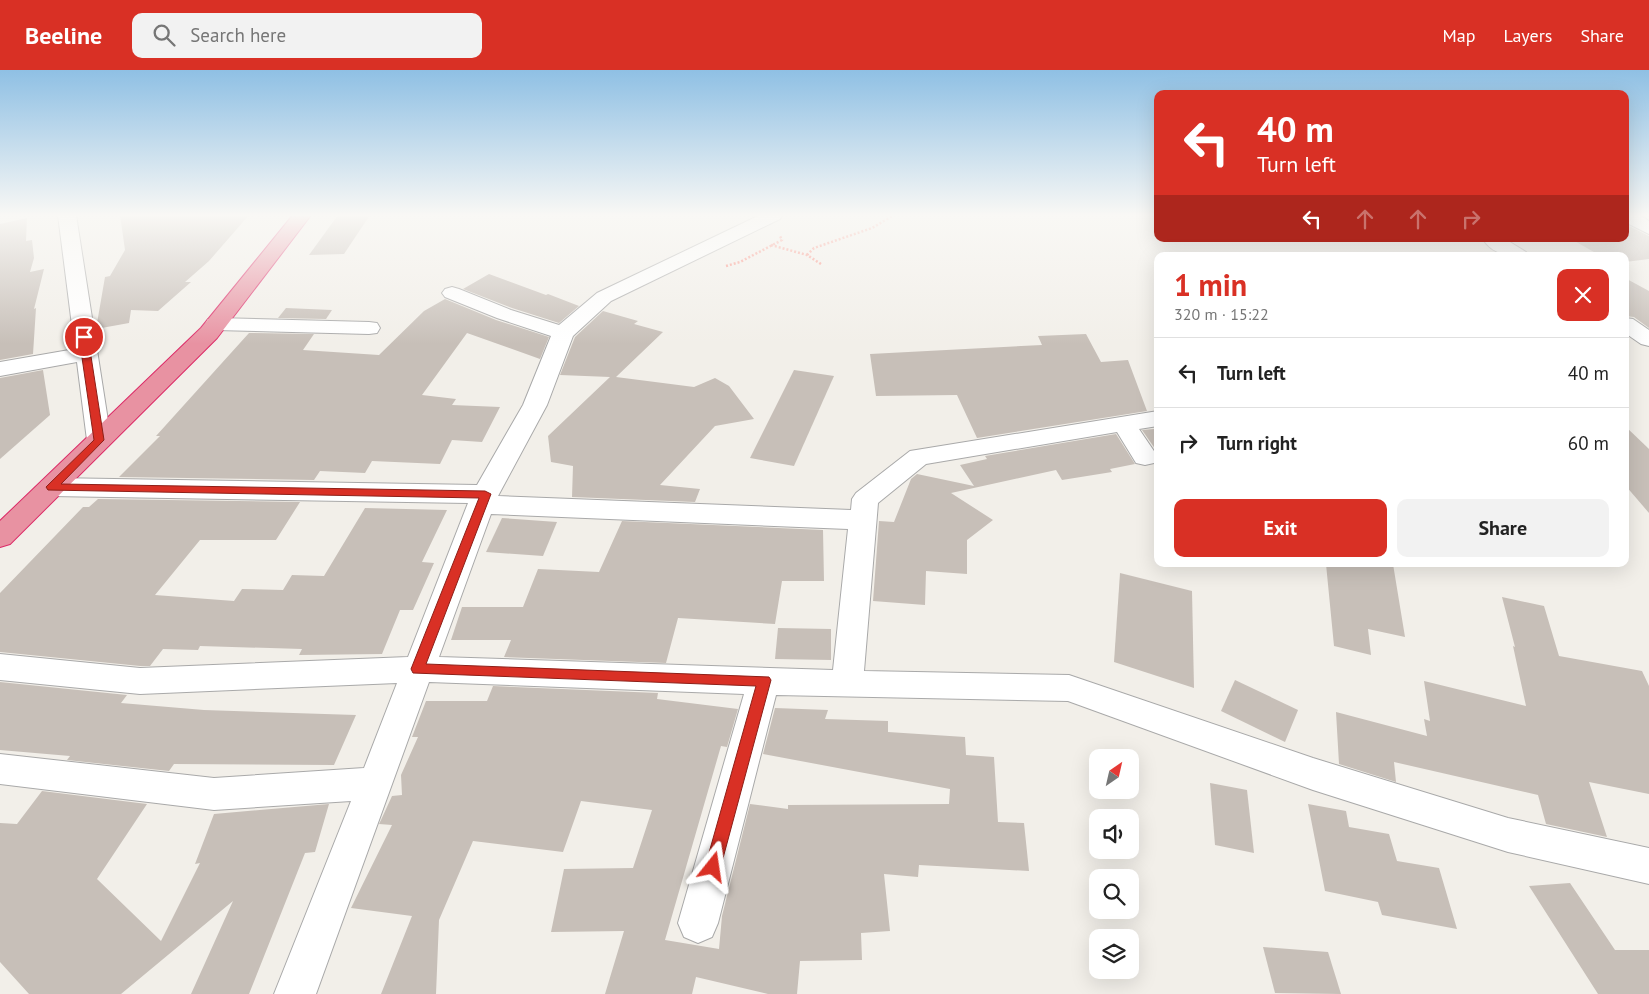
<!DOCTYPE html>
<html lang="en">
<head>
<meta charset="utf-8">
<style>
	:root { --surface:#fff; --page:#f2f2f2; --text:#222; --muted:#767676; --line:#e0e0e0; --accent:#d93025 }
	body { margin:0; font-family:"PT Sans",sans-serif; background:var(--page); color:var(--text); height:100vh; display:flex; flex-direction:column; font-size:19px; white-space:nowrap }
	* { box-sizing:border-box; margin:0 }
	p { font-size:16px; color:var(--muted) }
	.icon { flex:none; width:28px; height:28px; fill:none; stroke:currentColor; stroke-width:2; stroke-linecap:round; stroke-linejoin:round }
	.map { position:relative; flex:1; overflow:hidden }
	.details { position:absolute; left:1154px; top:182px; width:475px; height:315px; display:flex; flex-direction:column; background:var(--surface); border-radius:10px; box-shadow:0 5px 20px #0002 }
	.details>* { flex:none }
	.hud { position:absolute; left:1154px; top:20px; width:475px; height:152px; border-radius:10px; box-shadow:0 5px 20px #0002; background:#d93025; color:#fff; overflow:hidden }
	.needle { width:32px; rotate:34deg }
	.controls { position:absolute; left:1089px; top:679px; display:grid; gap:10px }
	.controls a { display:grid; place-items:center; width:50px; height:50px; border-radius:10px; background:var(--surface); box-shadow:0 5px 20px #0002; font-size:25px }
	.pin { position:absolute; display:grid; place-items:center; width:42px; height:42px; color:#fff; margin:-21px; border:2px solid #fff; border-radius:50%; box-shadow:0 1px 5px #0007 }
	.me { position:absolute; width:55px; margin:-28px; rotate:15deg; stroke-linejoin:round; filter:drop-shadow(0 0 4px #0008) }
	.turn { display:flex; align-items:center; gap:18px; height:105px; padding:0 20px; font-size:22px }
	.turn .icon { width:65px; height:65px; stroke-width:2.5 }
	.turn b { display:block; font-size:35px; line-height:42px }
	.lanes { display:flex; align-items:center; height:48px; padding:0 20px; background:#0003; justify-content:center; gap:25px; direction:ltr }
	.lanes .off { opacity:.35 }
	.round { display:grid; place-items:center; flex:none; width:52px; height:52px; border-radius:10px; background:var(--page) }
	.overview { display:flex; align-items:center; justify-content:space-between; height:85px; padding:0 20px }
	h1 { font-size:30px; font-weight:600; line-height:38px; color:var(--accent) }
	.cta { display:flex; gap:10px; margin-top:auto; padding:10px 20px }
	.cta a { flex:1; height:58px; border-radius:10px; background:var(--accent); color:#fff; font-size:20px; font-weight:600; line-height:58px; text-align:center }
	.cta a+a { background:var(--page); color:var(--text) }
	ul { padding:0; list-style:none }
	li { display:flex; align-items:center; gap:15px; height:70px; padding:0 20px; border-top:1px solid var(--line) }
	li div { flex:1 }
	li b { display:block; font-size:19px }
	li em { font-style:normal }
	header { display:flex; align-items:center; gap:30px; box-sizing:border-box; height:70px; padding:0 25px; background:var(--accent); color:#fff }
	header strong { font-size:24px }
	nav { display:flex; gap:28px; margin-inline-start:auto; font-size:18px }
	.search { width:350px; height:45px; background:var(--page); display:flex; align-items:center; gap:12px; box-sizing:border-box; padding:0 18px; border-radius:10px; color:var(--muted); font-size:19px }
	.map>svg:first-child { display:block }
	.building { fill:#c7bfb8 }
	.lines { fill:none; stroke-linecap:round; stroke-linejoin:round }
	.minor-casing { stroke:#a9a9a9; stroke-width:2 }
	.highway-casing { stroke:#dc2a67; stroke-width:2 }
	.path { stroke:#fa8072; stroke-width:2.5; stroke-dasharray:2 2; stroke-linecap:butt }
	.minor { fill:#fff; fill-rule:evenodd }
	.highway { fill:#e892a2; fill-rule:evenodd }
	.route { fill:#d93025; stroke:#8d1f18 }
</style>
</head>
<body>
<header>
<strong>Beeline</strong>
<div class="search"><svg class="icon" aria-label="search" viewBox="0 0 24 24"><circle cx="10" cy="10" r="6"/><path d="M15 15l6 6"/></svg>Search here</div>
<nav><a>Map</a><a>Layers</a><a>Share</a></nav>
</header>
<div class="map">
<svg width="1649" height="924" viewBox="0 0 1649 924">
	<rect width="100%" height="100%" fill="#f2efe9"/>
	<g class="building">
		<path d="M120 145H249L209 191 185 212H191L158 241 131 240 129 253 96 259 105 207 110 206 125 180Z"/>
		<path d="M338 145H370L344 184 309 185Z"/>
		<path d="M27 148 26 171 32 170 34 188 30 202 44 199 34 239 36 238 33 284 0 290V154Z"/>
		<path d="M1625 154 1649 166V189L1625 192V186H1601L1571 169H1625Z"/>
		<path d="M489 204 546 225 548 224 579 236 559 253 512 238 463 219Z"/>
		<path d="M1625 208 1649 221V258L1634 247 1625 246Z"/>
		<path d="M445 229 496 250 549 267 540 289 467 263 422 325 456 329 452 335 500 337 482 372 452 370 440 394 372 391 365 403 320 401 314 410 119 407 160 366H156L249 263 314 264 303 280 379 285 424 241Z"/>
		<path d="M286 238 332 240 326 249 278 248Z"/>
		<path d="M603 241 638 251 634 254 663 262 616 307 694 317 715 308 729 316 754 349 715 356 660 415 700 419 695 432 572 427 573 396 551 392 548 366 610 307 560 305 575 267Z"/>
		<path d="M1086 264 1101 292 1128 290 1147 341 977 368 957 325 876 326 870 284 1042 275 1038 266Z"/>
		<path d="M43 300 50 345 0 389V308Z"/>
		<path d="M794 300 834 306 794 396 750 388Z"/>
		<path d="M1625 356 1649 379V443L1625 415Z"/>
		<path d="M1154 359 1158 367V383L1142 360Z"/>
		<path d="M1116 364 1135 394 1110 399 1112 402 1062 410 1056 400 951 423 993 450 967 470V504L926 501 925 535 873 531 879 451 894 452 911 409 917 404 974 416 960 395 987 389 985 386Z"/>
		<path d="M98 429 300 432 276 470H200L155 525 234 531 242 519 283 520 292 505 324 506 365 438 447 440 422 492 434 493 413 540H400L382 584 299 585 302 579 200 576 198 580 163 579 150 596H140L0 582V523L83 437H89Z"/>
		<path d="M502 448 557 452 543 486 486 482Z"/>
		<path d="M622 451 823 460 824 511H782L775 554 678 548 666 593 504 587 511 570H451L462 537H523L538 499 599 502Z"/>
		<path d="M1326 494H1393L1405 567 1368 559 1371 585 1334 576Z"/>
		<path d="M1120 503 1192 521 1194 618 1114 592Z"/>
		<path d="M1502 527 1544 536 1559 586 1642 601 1649 616V724L1589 712 1607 767 1546 754 1538 725 1394 692 1396 712 1339 694 1336 642 1427 666 1424 649 1430 651 1424 611 1526 636 1513 576 1515 577Z"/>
		<path d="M778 558 831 559V590L775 589Z"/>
		<path d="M1235 610 1298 640 1285 672 1221 641Z"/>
		<path d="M0 612 127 625 121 633 204 640 356 645 334 695 174 694 169 701 67 690 70 686 0 680Z"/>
		<path d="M493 616 658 623 657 629 738 639 727 677 721 676 665 870 719 879 722 846 750 734 788 739V735L949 734 950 719 763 684 775 638 828 640 825 649 888 651V662L965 667 966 685 994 687 998 752 1024 753 1029 801 919 795 918 807 884 804 890 861 861 863 862 890 800 891 797 924H768L696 907 692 924H605L624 861 551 862 564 799 633 798 652 740 581 731 563 782 473 771 439 850 436 924H381L412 846 351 838 392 755 379 754 381 750 392 726 402 725 401 705 418 667H412L426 631H487Z"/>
		<path d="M1210 713 1247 720 1254 783 1215 775Z"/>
		<path d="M42 721 147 734 97 809 161 871 200 793 195 794 214 744 329 734 315 782 305 783 249 924H191L233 831 121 924H29L0 892V753L17 754Z"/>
		<path d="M1308 734 1346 741 1349 757 1389 764 1397 791 1439 798 1457 859 1382 845 1378 832 1325 821Z"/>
		<path d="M1570 813 1615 880H1649V924H1598L1529 816Z"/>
		<path d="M1263 877 1328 882 1341 924 1275 923Z"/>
	</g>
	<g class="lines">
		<g class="minor-casing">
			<g id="minor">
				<path d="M58 145H76L111 370 108 376 99 378 90 376 87 370 77 292 0 306V292L75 279Z"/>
				<path d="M760 145H783L780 149 611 231 573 266 547 335 498 426 851 440 852 429 856 423 910 381 1158 341V356L1139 359 1158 387 1154 393 1145 395 1136 393 1117 362 926 394 878 433 864 601 1069 605 1313 688 1508 748 1649 778V814L1508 782 1313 720 1068 631 776 625 718 853 712 867 698 873 684 867 678 853 744 624 429 612 316 924H274L351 731 214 740 0 714V684L214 708 364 698 397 613 140 624 0 610V584L140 598 408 587 468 433 51 426 42 423 38 417 42 411 51 408 477 415 523 335 551 266 497 248 445 227 442 223 445 219 452 217 459 219 511 240 559 255 597 223ZM491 444 848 459 833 600 439 587Z"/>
				<path d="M1625 145H1639L1649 151V164L1625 152Z"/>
				<path d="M1483 169H1505L1526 182 1529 186C1512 187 1492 185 1483 169Z"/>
				<path d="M216 248 369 252 377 253 380 258 377 263 369 264 216 260 208 259 205 254 208 249Z"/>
				<path d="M1625 248 1633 249 1649 260V276L1641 274 1625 263Z"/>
			</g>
		</g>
		<g class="highway-casing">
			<path id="highway" d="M293 145H311L217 268 10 474 0 477V451L201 258Z"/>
		</g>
		<g class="path">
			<path d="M771 175 807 185 821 194"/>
			<path d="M807 185 814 178 872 158 894 145"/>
			<path d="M726 196 740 192 782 170 780 166"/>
		</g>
		<use href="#minor" class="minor"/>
		<use href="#highway" class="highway"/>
	</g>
	<linearGradient id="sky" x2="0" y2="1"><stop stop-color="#8fc0e4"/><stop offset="0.53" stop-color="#f9f8f5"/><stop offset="1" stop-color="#f9f8f5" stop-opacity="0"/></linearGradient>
	<rect width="1649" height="274" fill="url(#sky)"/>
	<path class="route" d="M84 264 88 267 104 370 61 414 485 421 491 424 426 594 769 607 771 610 719 803 713 805 708 803 705 797 756 616 413 603 411 599 479 428 48 420 46 417 48 415 94 370 79 267Z"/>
</svg>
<div class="controls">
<a><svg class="needle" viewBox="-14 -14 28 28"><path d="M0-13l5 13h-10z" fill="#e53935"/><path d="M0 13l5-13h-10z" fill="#767676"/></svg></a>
<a><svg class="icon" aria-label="sound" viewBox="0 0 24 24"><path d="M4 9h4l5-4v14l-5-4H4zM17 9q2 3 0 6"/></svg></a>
<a><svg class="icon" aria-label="search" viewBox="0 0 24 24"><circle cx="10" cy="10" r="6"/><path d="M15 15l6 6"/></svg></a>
<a><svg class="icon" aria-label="layers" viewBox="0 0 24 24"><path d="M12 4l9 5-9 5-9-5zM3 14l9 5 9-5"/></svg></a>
</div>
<div class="pin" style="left:84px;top:267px;background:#d93025"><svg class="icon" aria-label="arrive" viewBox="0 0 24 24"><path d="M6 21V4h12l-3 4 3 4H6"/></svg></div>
<svg class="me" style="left:713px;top:797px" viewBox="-20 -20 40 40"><path d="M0-17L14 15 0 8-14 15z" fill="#d93025" stroke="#fff" stroke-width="4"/></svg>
<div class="hud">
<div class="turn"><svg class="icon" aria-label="left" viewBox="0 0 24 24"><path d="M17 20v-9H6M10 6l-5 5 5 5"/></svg><div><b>40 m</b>Turn left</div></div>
<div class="lanes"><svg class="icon" aria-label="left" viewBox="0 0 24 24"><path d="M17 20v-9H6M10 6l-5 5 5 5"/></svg><svg class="icon off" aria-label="ahead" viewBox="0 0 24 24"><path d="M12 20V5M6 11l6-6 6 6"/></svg><svg class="icon off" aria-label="ahead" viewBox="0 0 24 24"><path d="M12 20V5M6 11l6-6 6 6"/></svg><svg class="icon off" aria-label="right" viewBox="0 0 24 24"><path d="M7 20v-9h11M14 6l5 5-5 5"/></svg></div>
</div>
<section class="details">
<div class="overview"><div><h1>1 min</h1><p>320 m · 15:22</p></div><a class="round" style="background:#d93025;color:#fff"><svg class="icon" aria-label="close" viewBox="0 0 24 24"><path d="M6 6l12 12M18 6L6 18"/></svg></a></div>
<ul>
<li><svg class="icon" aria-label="left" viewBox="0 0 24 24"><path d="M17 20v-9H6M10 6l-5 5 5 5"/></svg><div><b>Turn left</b></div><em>40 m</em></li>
<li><svg class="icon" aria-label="right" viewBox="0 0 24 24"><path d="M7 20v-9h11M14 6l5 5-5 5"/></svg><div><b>Turn right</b></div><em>60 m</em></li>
</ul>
<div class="cta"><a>Exit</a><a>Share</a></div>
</section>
</div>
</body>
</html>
